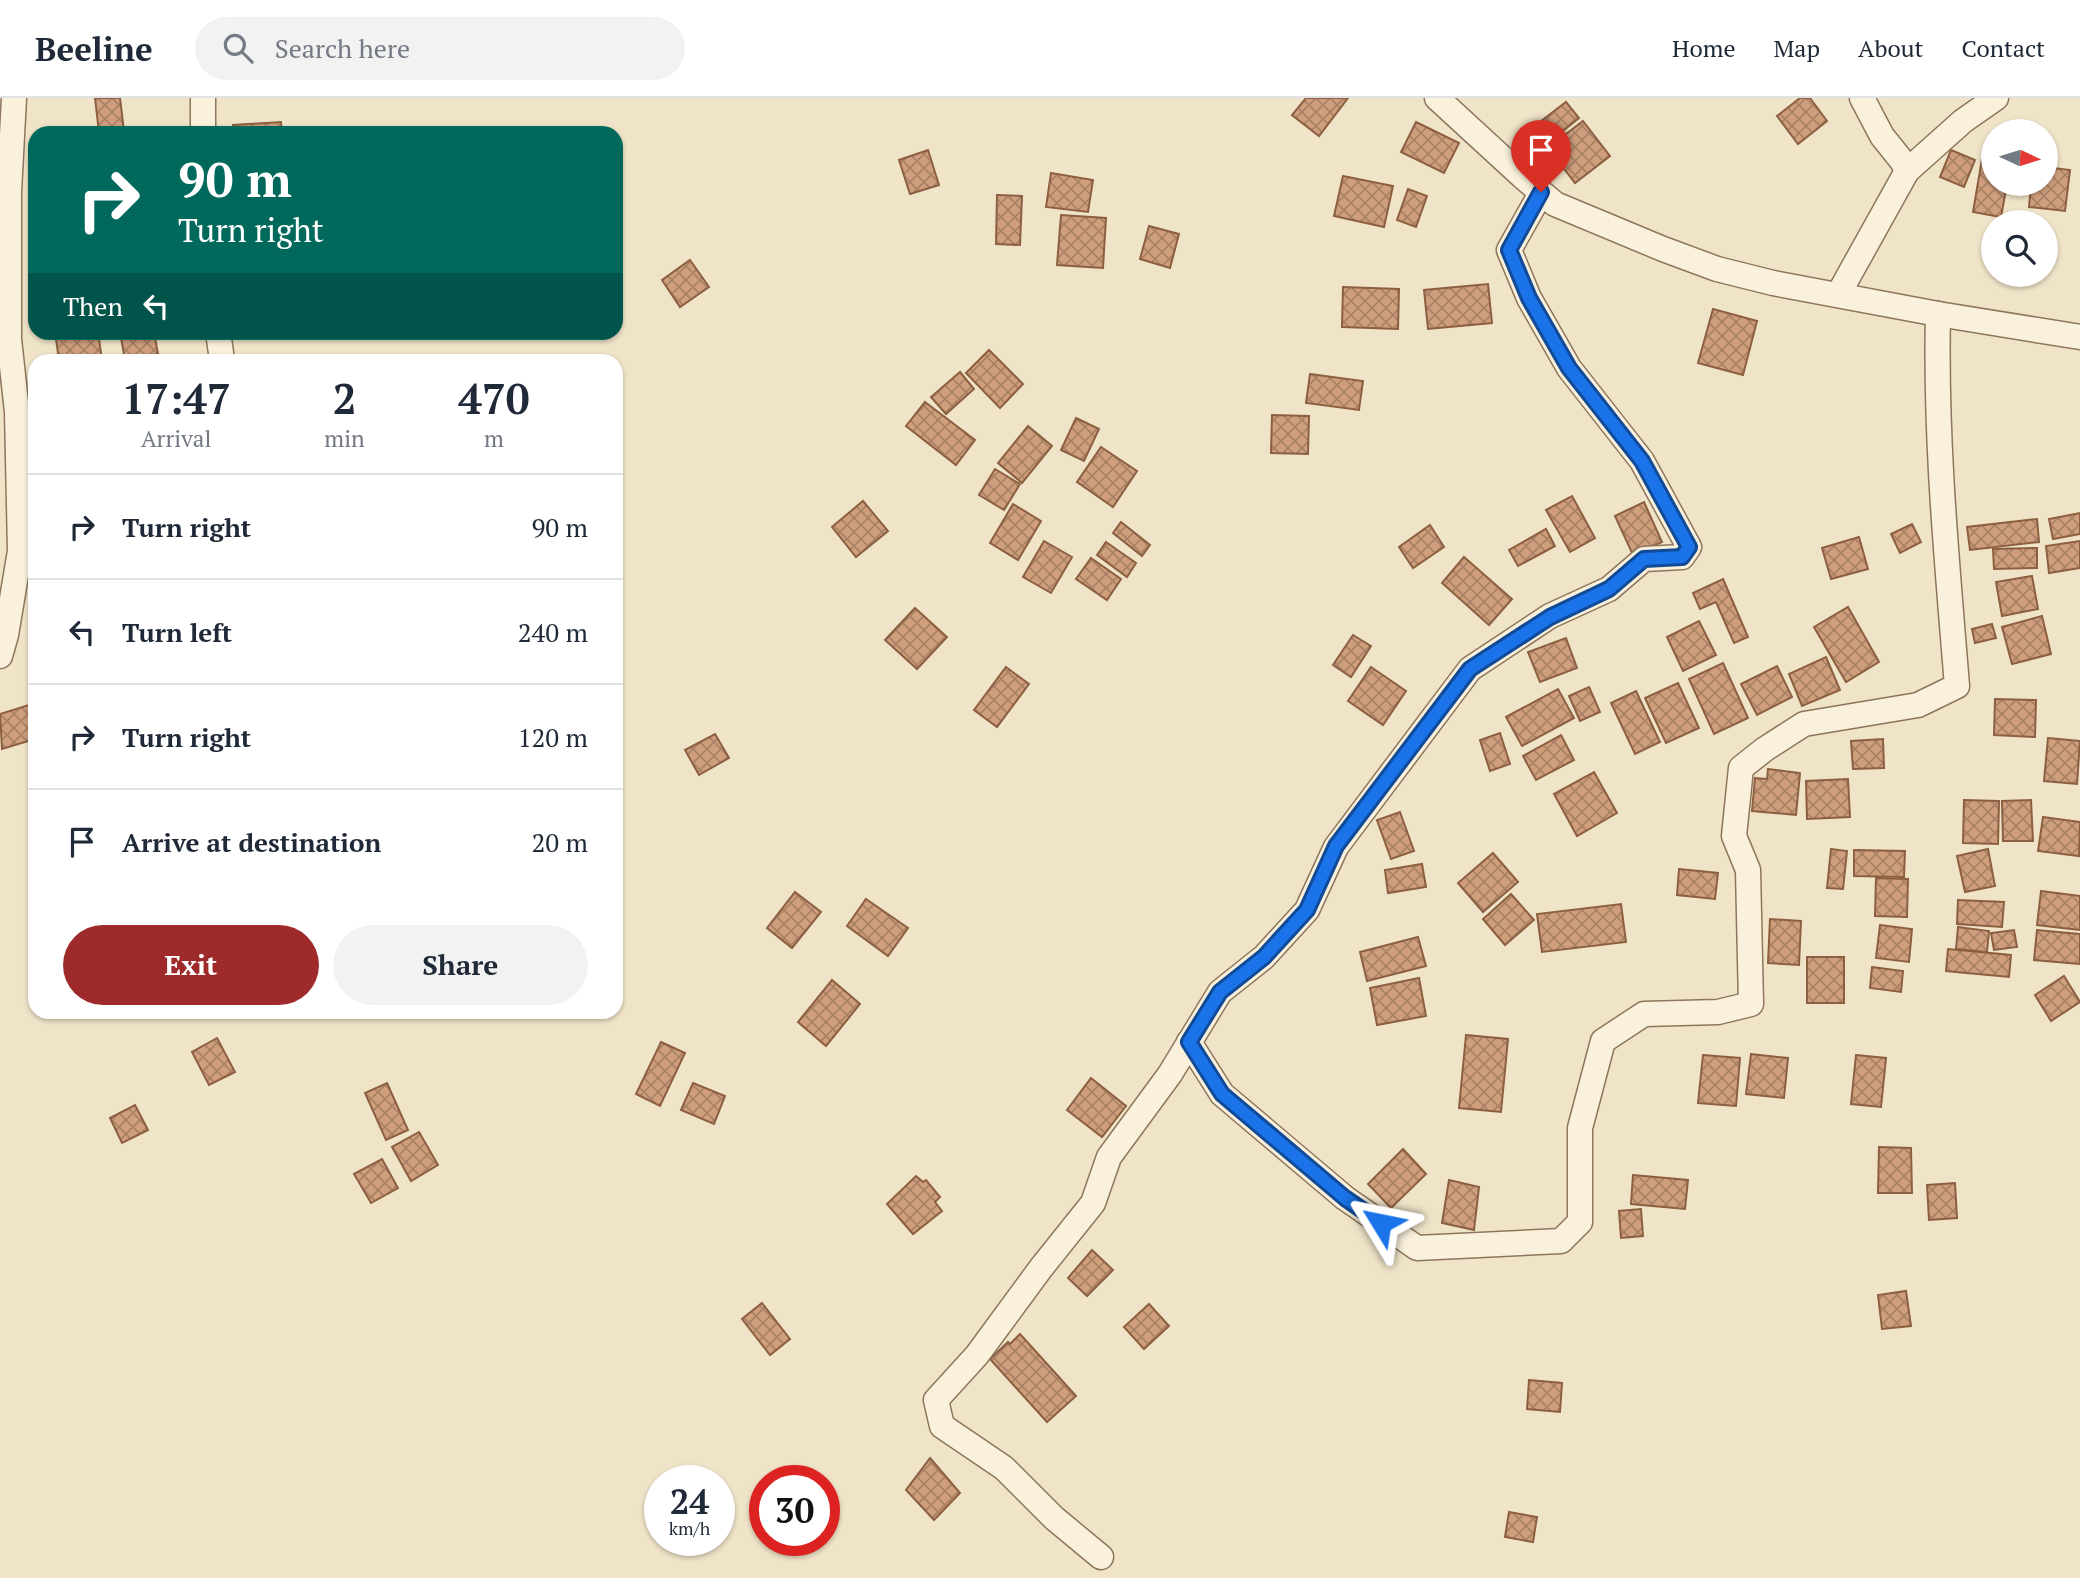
<!DOCTYPE html>
<html lang="en">
<head>
<meta charset="utf-8">
<style>
	:root { --surface:#fff; --page:#f2f2f3; --text:#1f2937; --muted:#747a83; --line:#e0e1e3; --accent:#9e2a2b }
	body { margin:0; font-family:"PT Serif",serif; background:var(--page); color:var(--text); height:100vh; display:flex; flex-direction:column; font-size:26px; white-space:nowrap }
	* { box-sizing:border-box; margin:0 }
	p { font-size:23px; color:var(--muted) }
	.icon { flex:none; width:38px; height:38px; fill:none; stroke:currentColor; stroke-width:2; stroke-linecap:round; stroke-linejoin:round }
	.map { position:relative; flex:1; overflow:hidden }
	.drawer { position:absolute; left:28px; top:256px; width:595px; height:665px; display:flex; flex-direction:column; background:var(--surface); border-radius:21px; box-shadow:0 2px 5px #0004 }
	.drawer>* { flex:none }
	.top-card { position:absolute; left:28px; top:28px; width:595px; height:214px; border-radius:21px; box-shadow:0 2px 5px #0004; background:#00695c; color:#fff; overflow:hidden }
	.needle { width:46px; rotate:94deg }
	.tools { position:absolute; left:1981px; top:21px; display:grid; gap:14px }
	.tools a { display:grid; place-items:center; width:77px; height:77px; border-radius:50%; background:var(--surface); box-shadow:0 2px 5px #0004; font-size:35px }
	.speed { position:absolute; left:644px; top:1367px; display:flex; gap:14px; font-size:35px; font-weight:700; text-align:center }
	.speed>* { display:grid; place-content:center; width:91px; height:91px; border-radius:50%; background:var(--surface); box-shadow:0 2px 5px #0004; line-height:1 }
	.speed small { font-size:18px; font-weight:400 }
	.speed .limit { border:10px solid #d22; background:#fff; color:#111 }
	.pin { position:absolute; display:grid; place-items:center; width:60px; height:60px; color:#fff; margin:-72px -30px; border-radius:50% 50% 50% 0; rotate:-45deg; box-shadow:0 0 7px #0007 }
	.pin .icon { rotate:45deg }
	.me { position:absolute; width:77px; margin:-38px; rotate:305deg; stroke-linejoin:round; filter:drop-shadow(0 0 5px #0008) }
	.turn { display:flex; align-items:center; gap:24px; height:147px; padding:0 35px; font-size:32px }
	.turn .icon { width:91px; height:91px; stroke-width:2.5 }
	.turn b { display:block; font-size:49px; line-height:60px }
	.then { display:flex; align-items:center; height:66px; padding:0 35px; background:#0003; gap:14px; font-size:26px }
	.eta { display:flex; justify-content:space-evenly; align-items:center; height:119px; text-align:center }
	.eta b { font-size:42px; font-weight:700; line-height:49px }
	.primary-button { display:flex; gap:14px; margin-top:auto; padding:14px 35px }
	.primary-button a { flex:1; height:80px; border-radius:42px; background:var(--accent); color:#fff; font-size:28px; font-weight:700; line-height:80px; text-align:center }
	.primary-button a+a { background:var(--page); color:var(--text) }
	ul { padding:0; list-style:none }
	li { display:flex; align-items:center; gap:21px; height:105px; padding:0 35px; border-top:2px solid var(--line) }
	li div { flex:1 }
	li b { display:block; font-size:26px }
	li em { font-style:normal }
	header { display:flex; align-items:center; gap:42px; box-sizing:border-box; height:98px; padding:0 35px; background:var(--surface); border-bottom:2px solid var(--line) }
	header strong { font-size:33px }
	nav { display:flex; gap:38px; margin-inline-start:auto; font-size:24px }
	.search { width:490px; height:63px; background:var(--page); display:flex; align-items:center; gap:18px; box-sizing:border-box; padding:0 24px; border-radius:38px; color:var(--muted); font-size:26px }
	.map>svg:first-child { display:block }
	.building { fill:url(#building-cross-hatch); stroke:#8d5f41; stroke-width:2 }
	.lines { fill:none; stroke-linecap:round; stroke-linejoin:round }
	.minor-casing { stroke:#8d765c; stroke-width:27 }
	.minor { stroke:#faf1dc; stroke-width:24 }
	.route-casing { stroke:#114b97; stroke-width:18 }
	.route { stroke:#1a73e8; stroke-width:12 }
</style>
</head>
<body>
<header>
<strong>Beeline</strong>
<div class="search"><svg class="icon" aria-label="search" viewBox="0 0 24 24"><circle cx="10" cy="10" r="6"/><path d="M15 15l6 6"/></svg>Search here</div>
<nav><a>Home</a><a>Map</a><a>About</a><a>Contact</a></nav>
</header>
<div class="map">
<svg width="2080" height="1480" viewBox="0 0 2080 1480">
	<defs>
		<pattern id="building-cross-hatch" width="8" height="8" patternUnits="userSpaceOnUse" patternTransform="scale(1.75)"><rect width="8" height="8" fill="#cf9f7d"/><path d="M0 0l8 8M0 8l8-8" fill="none" stroke="#a98266"/></pattern>
	</defs>
	<rect width="100%" height="100%" fill="#f0e4c8"/>
	<g class="building">
		<path d="M95 0H120L124 33 99 35Z"/>
		<path d="M1306 0H1348L1319 38 1292 17Z"/>
		<path d="M1800 0H1810L1827 23 1798 46 1777 18Z"/>
		<path d="M1566 4 1579 20 1549 44 1536 27Z"/>
		<path d="M1583 23 1610 58 1575 85 1548 50Z"/>
		<path d="M281 24 282 35H234L233 27Z"/>
		<path d="M1416 24 1459 45 1444 75 1401 54Z"/>
		<path d="M928 52 939 87 910 96 899 62Z"/>
		<path d="M1951 52 1975 62 1964 89 1940 79Z"/>
		<path d="M1982 61 1993 63V86H2007L2001 119 1973 114Z"/>
		<path d="M2046 69 2070 72 2065 113 2029 109 2031 86H2046Z"/>
		<path d="M1051 75 1093 82 1088 114 1046 109Z"/>
		<path d="M1343 78 1393 88 1384 129 1334 118Z"/>
		<path d="M1408 91 1427 98 1416 129 1397 122Z"/>
		<path d="M997 97 1022 98 1020 147 996 146Z"/>
		<path d="M1061 117 1106 120 1103 170 1057 167Z"/>
		<path d="M1149 128 1179 136 1170 170 1140 161Z"/>
		<path d="M690 162 709 189 680 209 662 182Z"/>
		<path d="M1488 186 1492 225 1428 231 1424 192Z"/>
		<path d="M1343 189 1399 191 1398 231 1342 229Z"/>
		<path d="M1713 211 1757 223 1743 277 1698 265Z"/>
		<path d="M55 234H98L102 262H59Z"/>
		<path d="M120 234H154L158 256 125 262Z"/>
		<path d="M989 252 1023 286 1000 310 966 275Z"/>
		<path d="M960 274 974 291 946 316 931 299Z"/>
		<path d="M1310 276 1363 283 1359 312 1306 305Z"/>
		<path d="M925 304 975 342 956 367 906 328Z"/>
		<path d="M1272 317 1309 318 1308 356 1271 355Z"/>
		<path d="M1076 320 1099 331 1084 363 1061 352Z"/>
		<path d="M1028 328 1052 348 1022 385 998 365Z"/>
		<path d="M1101 349 1137 373 1113 409 1077 384Z"/>
		<path d="M995 371 1020 386 1004 412 979 397Z"/>
		<path d="M1572 398 1595 440 1570 454 1546 412Z"/>
		<path d="M863 403 888 433 856 459 832 429Z"/>
		<path d="M1644 404 1662 444 1633 457 1615 418Z"/>
		<path d="M1013 406 1041 423 1018 462 990 445Z"/>
		<path d="M2080 415V436L2053 441 2049 421Z"/>
		<path d="M2037 421 2039 444 1970 452 1967 429Z"/>
		<path d="M1121 424 1150 447 1142 458 1113 435Z"/>
		<path d="M1912 426 1921 444 1900 455 1891 436Z"/>
		<path d="M1430 427 1444 449 1413 470 1399 449Z"/>
		<path d="M1546 431 1555 448 1518 468 1509 452Z"/>
		<path d="M1859 439 1868 471 1831 481 1822 450Z"/>
		<path d="M1044 443 1072 459 1051 495 1023 479Z"/>
		<path d="M2080 443V470L2049 475 2046 448Z"/>
		<path d="M1106 444 1136 465 1127 479 1097 457Z"/>
		<path d="M2037 450V470L1994 471 1993 451Z"/>
		<path d="M1464 459 1512 501 1489 527 1442 485Z"/>
		<path d="M1091 460 1121 481 1107 502 1076 481Z"/>
		<path d="M2032 478 2038 511 2002 518 1996 484Z"/>
		<path d="M1723 481 1748 539 1734 545 1716 504 1700 511 1693 495Z"/>
		<path d="M1848 509 1879 564 1846 584 1814 529Z"/>
		<path d="M915 510 947 539 917 571 885 542Z"/>
		<path d="M2042 518 2051 556 2012 566 2002 529Z"/>
		<path d="M1699 523 1716 557 1683 573 1667 539Z"/>
		<path d="M1992 526 1996 540 1975 545 1972 531Z"/>
		<path d="M1353 537 1371 548 1351 579 1333 567Z"/>
		<path d="M1566 540 1577 570 1540 584 1528 554Z"/>
		<path d="M1826 559 1840 592 1802 608 1789 576Z"/>
		<path d="M1723 565 1748 620 1714 636 1689 581Z"/>
		<path d="M1777 568 1792 599 1757 617 1741 586Z"/>
		<path d="M1006 569 1029 586 997 629 974 612Z"/>
		<path d="M1371 569 1406 593 1383 627 1348 603Z"/>
		<path d="M1678 585 1699 630 1666 645 1645 600Z"/>
		<path d="M1589 589 1600 614 1580 623 1569 598Z"/>
		<path d="M1558 591 1574 620 1522 648 1506 619Z"/>
		<path d="M1636 593 1660 644 1635 656 1611 605Z"/>
		<path d="M1995 601 2036 602 2035 639 1994 637Z"/>
		<path d="M35 605V641L2 651 0 616Z"/>
		<path d="M1500 635 1510 666 1490 673 1480 642Z"/>
		<path d="M715 636 729 660 699 677 685 652Z"/>
		<path d="M1561 637 1574 662 1536 682 1523 658Z"/>
		<path d="M2048 640 2080 643 2077 686 2044 683Z"/>
		<path d="M1883 641 1884 670 1853 671 1851 643Z"/>
		<path d="M1768 671 1800 675 1796 717 1752 713 1755 680 1767 681Z"/>
		<path d="M1594 674 1617 715 1577 738 1554 696Z"/>
		<path d="M1848 681 1850 719 1807 721 1806 683Z"/>
		<path d="M1964 702 1999 703 1998 746 1963 745Z"/>
		<path d="M2031 702 2033 743H2003L2002 703Z"/>
		<path d="M1400 714 1414 753 1391 761 1377 722Z"/>
		<path d="M2043 719 2080 724 2079 758 2038 753Z"/>
		<path d="M1831 751 1847 753 1843 791 1827 790Z"/>
		<path d="M1988 751 1995 788 1965 794 1957 758Z"/>
		<path d="M1854 752 1905 753 1904 779 1854 778Z"/>
		<path d="M1493 755 1518 784 1483 814 1458 785Z"/>
		<path d="M1422 766 1426 789 1388 795 1385 772Z"/>
		<path d="M1679 771 1718 775 1715 801 1677 797Z"/>
		<path d="M1876 780 1908 781 1907 819 1875 818Z"/>
		<path d="M2041 793 2080 798V832L2037 827Z"/>
		<path d="M795 794 821 814 792 850 767 830Z"/>
		<path d="M1511 796 1534 822 1505 847 1483 821Z"/>
		<path d="M866 801 908 830 888 858 847 828Z"/>
		<path d="M1958 802 2004 804 2002 829 1957 826Z"/>
		<path d="M1621 806 1626 844 1542 854 1537 816Z"/>
		<path d="M1770 821 1801 823 1799 867 1768 865Z"/>
		<path d="M1880 827 1912 831 1909 864 1876 860Z"/>
		<path d="M1958 829 1989 833 1987 854 1956 851Z"/>
		<path d="M2014 832 2017 849 1994 852 1991 835Z"/>
		<path d="M2037 832 2080 836V866L2034 862Z"/>
		<path d="M1418 839 1426 868 1367 883 1360 854Z"/>
		<path d="M1948 851 2011 857 2009 879 1946 873Z"/>
		<rect x="1807" y="859" width="37" height="46"/>
		<path d="M1872 869 1903 873 1901 894 1870 890Z"/>
		<path d="M2064 878 2080 904 2051 923 2035 897Z"/>
		<path d="M1419 880 1426 918 1377 927 1370 890Z"/>
		<path d="M832 882 860 906 826 948 798 924Z"/>
		<path d="M1466 937 1508 941 1501 1014 1459 1010Z"/>
		<path d="M217 940 235 974 209 987 192 954Z"/>
		<path d="M661 944 685 955 660 1008 636 996Z"/>
		<path d="M1751 956 1788 960 1784 1000 1746 996Z"/>
		<path d="M1703 957 1740 960 1736 1008 1698 1005Z"/>
		<path d="M1856 957 1886 960 1881 1009 1851 1006Z"/>
		<path d="M1091 980 1126 1008 1102 1039 1067 1012Z"/>
		<path d="M387 985 408 1032 386 1042 365 995Z"/>
		<path d="M693 985 725 998 714 1026 681 1012Z"/>
		<path d="M135 1007 148 1032 122 1045 110 1020Z"/>
		<path d="M419 1034 438 1067 411 1083 392 1049Z"/>
		<path d="M1879 1049 1911 1050 1912 1095H1878Z"/>
		<path d="M1403 1051 1426 1076 1391 1110 1368 1086Z"/>
		<path d="M382 1061 398 1090 371 1105 354 1076Z"/>
		<path d="M1633 1077 1688 1082 1685 1111 1631 1106Z"/>
		<path d="M916 1078 923 1084 926 1082 940 1099 935 1104 942 1113 913 1136 887 1106Z"/>
		<path d="M1449 1082 1479 1089 1474 1132 1442 1125Z"/>
		<path d="M1955 1085 1957 1120 1929 1122 1927 1087Z"/>
		<path d="M1641 1111 1643 1138 1621 1140 1619 1113Z"/>
		<path d="M1092 1152 1113 1172 1087 1198 1068 1180Z"/>
		<path d="M1906 1193 1911 1228 1882 1231 1878 1197Z"/>
		<path d="M762 1205 790 1241 770 1257 742 1221Z"/>
		<path d="M1149 1206 1169 1228 1144 1251 1124 1229Z"/>
		<path d="M1020 1236 1076 1298 1047 1324 990 1261 1008 1244 1010 1246Z"/>
		<path d="M1529 1282 1562 1285 1560 1314 1527 1311Z"/>
		<path d="M930 1360 960 1395 934 1422 906 1392Z"/>
		<path d="M1509 1414 1537 1419 1533 1444 1505 1439Z"/>
	</g>
	<g class="lines">
		<g class="minor-casing">
			<g id="minor">
				<path d="M1437 0 1523 79 1555 106 1663 151 1717 171 1773 185 1938 216 2080 239"/>
				<path d="M1862 0 1882 38 1902 63 1907 73"/>
				<path d="M203 35V0"/>
				<path d="M1838 197 1907 73 1963 23 1996 0"/>
				<path d="M218 234 222 262"/>
				<path d="M0 558 6 537 20 453 17 314 9 241V94L14 0"/>
				<path d="M1189 944 1222 996 1345 1100 1417 1150 1561 1143 1580 1124V1030L1603 943 1644 916 1718 914 1751 906 1748 772 1734 738 1741 670 1765 651 1804 626 1918 607 1957 588C1947 464 1935 340 1938 216"/>
				<path d="M1101 1459 1054 1420 1004 1370 942 1328 936 1302 977 1257 1041 1170 1093 1105 1109 1059 1170 976 1220 894 1264 859 1307 812 1336 749 1470 571 1550 518 1609 491 1644 461 1682 459 1689 449 1642 363 1569 270 1529 200 1509 152 1541 95"/>
			</g>
		</g>
		<use href="#minor" class="minor"/>
	</g>
	<g class="lines">
		<g class="route-casing">
			<path id="route" d="M1381 1125 1345 1100 1222 996 1189 944 1220 894 1264 859 1307 812 1336 748 1470 571 1550 519 1609 491 1644 461 1682 459 1689 449 1642 363 1569 270 1529 200 1509 152 1541 94"/>
		</g>
		<use href="#route" class="route"/>
	</g>
</svg>
<div class="tools">
<a><svg class="needle" viewBox="-14 -14 28 28"><path d="M0-13l5 13h-10z" fill="#e53935"/><path d="M0 13l5-13h-10z" fill="#747a83"/></svg></a>
<a><svg class="icon" aria-label="search" viewBox="0 0 24 24"><circle cx="10" cy="10" r="6"/><path d="M15 15l6 6"/></svg></a>
</div>
<div class="speed"><div>24<small>km/h</small></div><div class="limit">30</div></div>
<div class="pin" style="left:1541px;top:94px;background:#d93025"><svg class="icon" aria-label="arrive" viewBox="0 0 24 24"><path d="M6 21V4h12l-3 4 3 4H6"/></svg></div>
<svg class="me" style="left:1381px;top:1125px" viewBox="-20 -20 40 40"><path d="M0-17L14 15 0 8-14 15z" fill="#1a73e8" stroke="#fff" stroke-width="4"/></svg>
<div class="top-card">
<div class="turn"><svg class="icon" aria-label="right" viewBox="0 0 24 24"><path d="M7 20v-9h11M14 6l5 5-5 5"/></svg><div><b>90 m</b>Turn right</div></div>
<div class="then">Then<svg class="icon" aria-label="left" viewBox="0 0 24 24"><path d="M17 20v-9H6M10 6l-5 5 5 5"/></svg></div>
</div>
<section class="drawer">
<div class="eta">
<div><b>17:47</b><p>Arrival</p></div>
<div><b>2</b><p>min</p></div>
<div><b>470</b><p>m</p></div>
</div>
<ul>
<li><svg class="icon" aria-label="right" viewBox="0 0 24 24"><path d="M7 20v-9h11M14 6l5 5-5 5"/></svg><div><b>Turn right</b></div><em>90 m</em></li>
<li><svg class="icon" aria-label="left" viewBox="0 0 24 24"><path d="M17 20v-9H6M10 6l-5 5 5 5"/></svg><div><b>Turn left</b></div><em>240 m</em></li>
<li><svg class="icon" aria-label="right" viewBox="0 0 24 24"><path d="M7 20v-9h11M14 6l5 5-5 5"/></svg><div><b>Turn right</b></div><em>120 m</em></li>
<li><svg class="icon" aria-label="arrive" viewBox="0 0 24 24"><path d="M6 21V4h12l-3 4 3 4H6"/></svg><div><b>Arrive at destination</b></div><em>20 m</em></li>
</ul>
<div class="primary-button"><a>Exit</a><a>Share</a></div>
</section>
</div>
</body>
</html>
